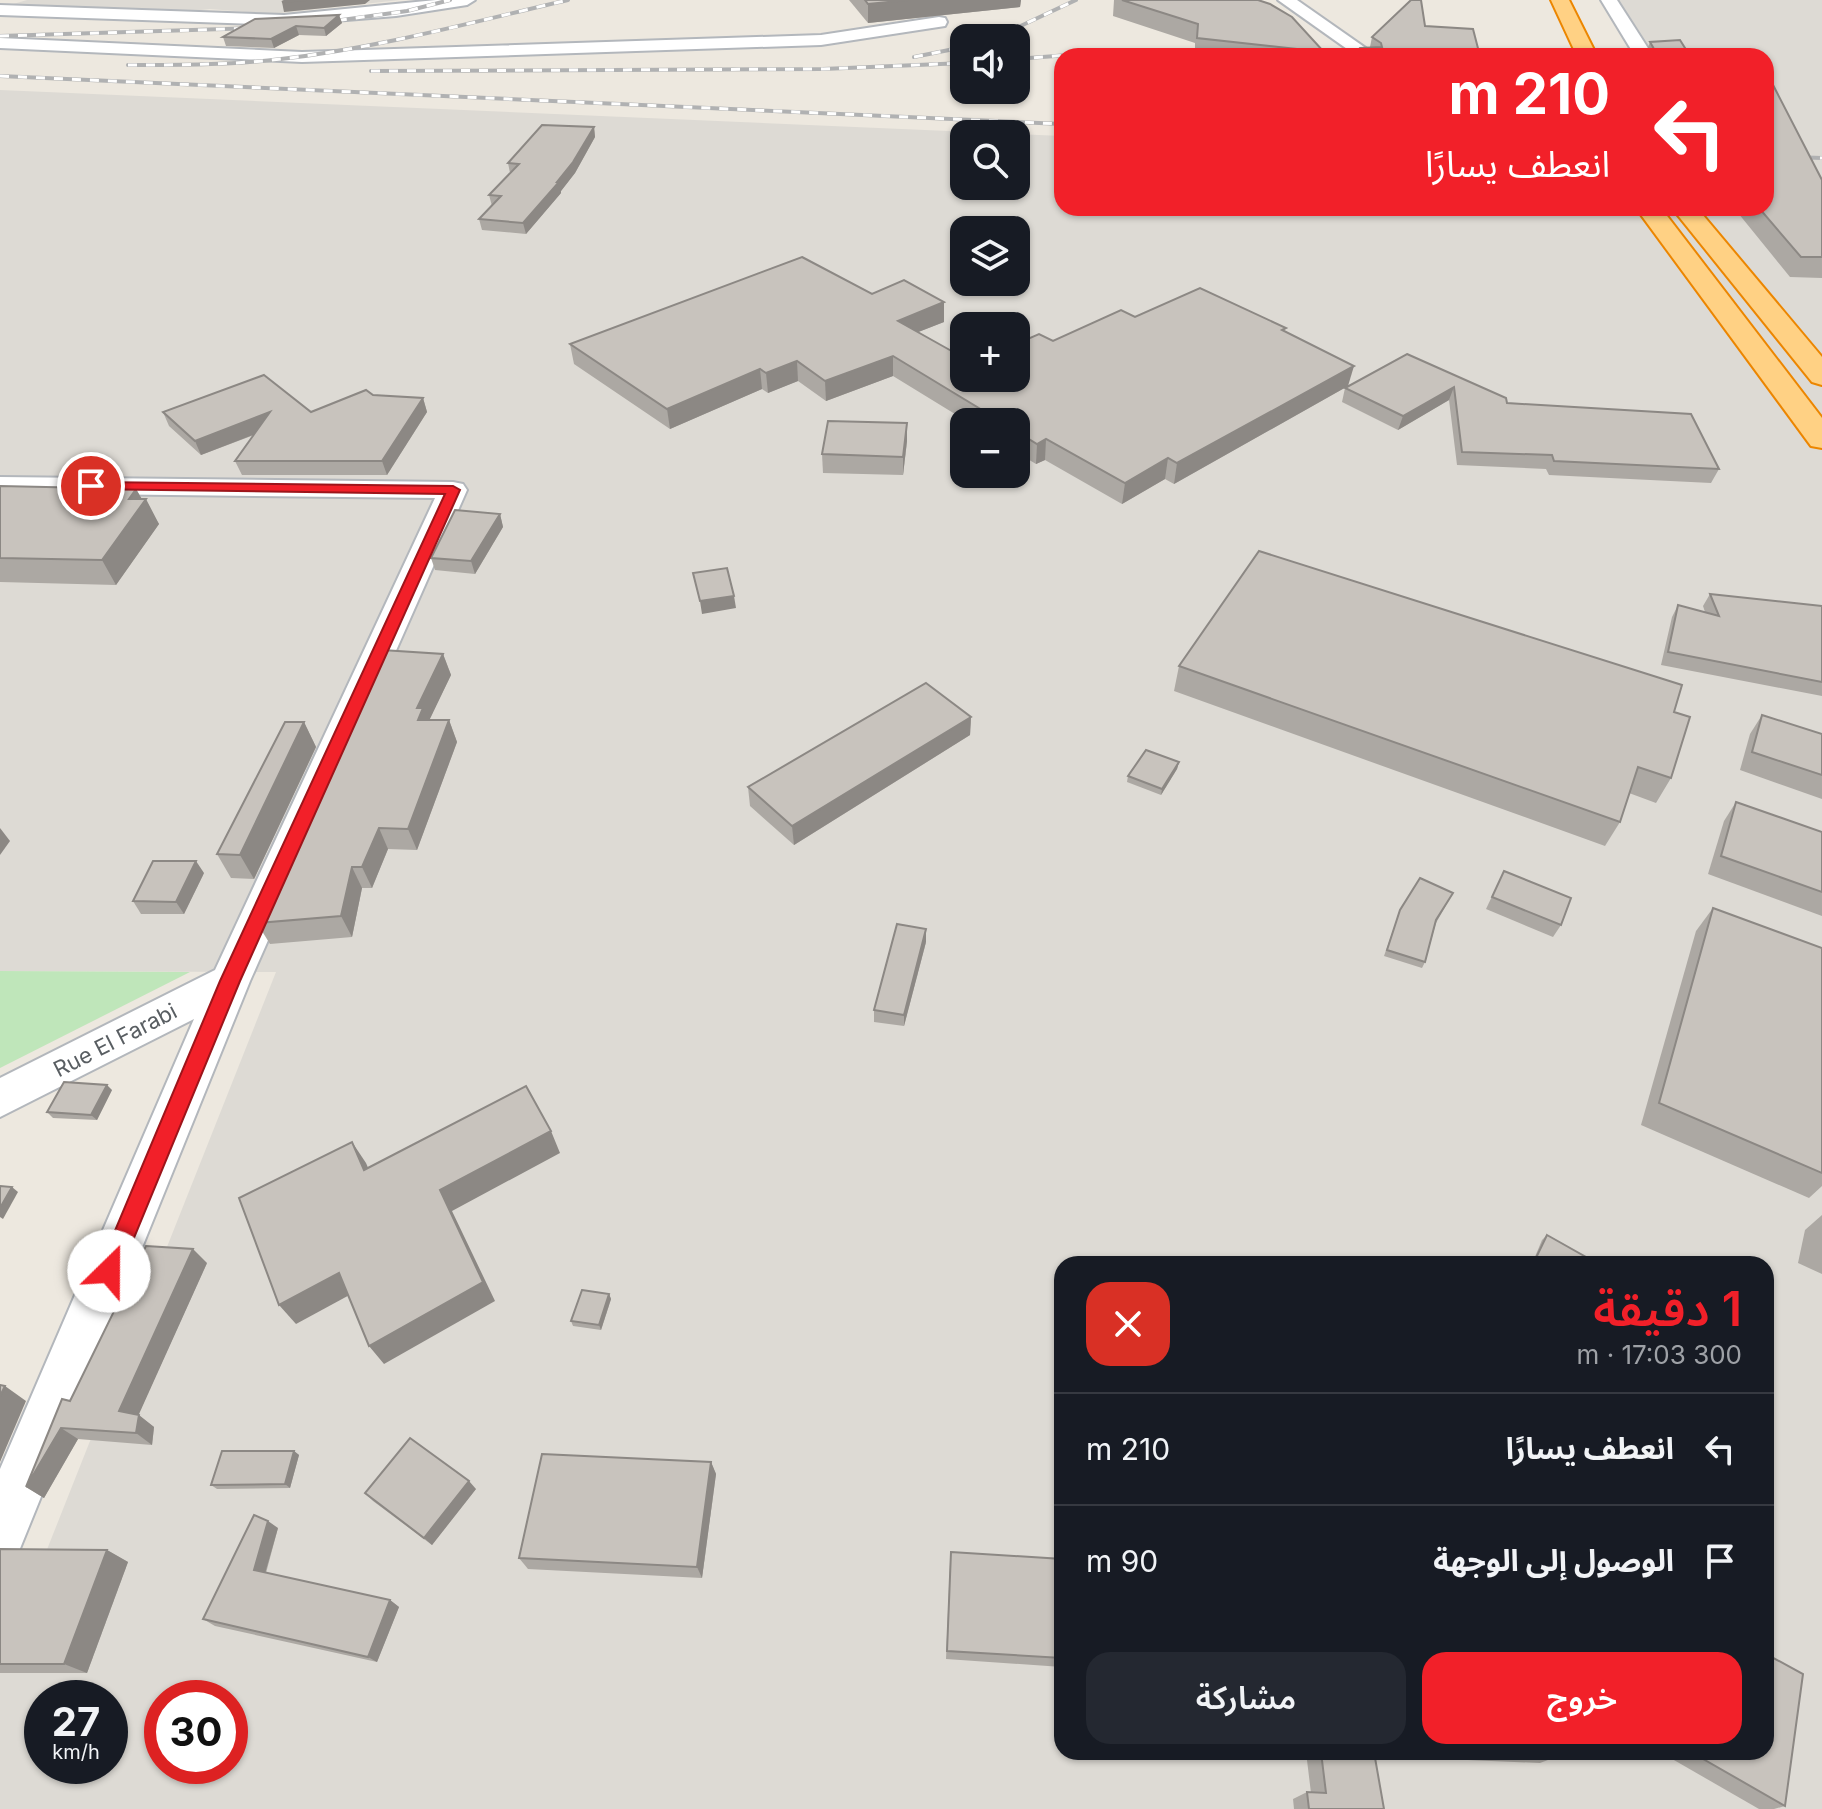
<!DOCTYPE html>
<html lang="ar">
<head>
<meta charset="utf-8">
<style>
	:root { --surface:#171b24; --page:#242831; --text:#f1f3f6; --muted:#9ea1a6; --line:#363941; --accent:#f22029 }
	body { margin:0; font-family:Inter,"Noto Sans Arabic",sans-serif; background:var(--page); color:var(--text); direction:rtl; height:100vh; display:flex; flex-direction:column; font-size:30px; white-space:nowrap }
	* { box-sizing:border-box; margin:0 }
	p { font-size:26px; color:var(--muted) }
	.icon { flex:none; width:44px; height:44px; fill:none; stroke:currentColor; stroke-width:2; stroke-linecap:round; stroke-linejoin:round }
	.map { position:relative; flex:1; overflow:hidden; direction:ltr }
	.sheet { position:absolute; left:1054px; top:1256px; width:720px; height:504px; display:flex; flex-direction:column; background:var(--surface); border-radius:24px; box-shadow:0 2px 6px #0004; direction:rtl }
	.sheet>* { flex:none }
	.guide { position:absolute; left:1054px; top:48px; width:720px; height:168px; border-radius:24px; box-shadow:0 2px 6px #0004; direction:rtl; background:#f22029; color:#fff; overflow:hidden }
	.fabs { position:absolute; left:950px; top:24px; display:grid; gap:16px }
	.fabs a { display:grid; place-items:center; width:80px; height:80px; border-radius:16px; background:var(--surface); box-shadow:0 2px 6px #0004; font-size:40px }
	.speed { position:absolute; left:24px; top:1680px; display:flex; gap:16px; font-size:40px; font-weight:700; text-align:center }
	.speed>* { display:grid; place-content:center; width:104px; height:104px; border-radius:50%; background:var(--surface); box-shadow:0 2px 6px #0004; line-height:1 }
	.speed small { font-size:20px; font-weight:400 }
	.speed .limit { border:12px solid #d22; background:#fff; color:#111 }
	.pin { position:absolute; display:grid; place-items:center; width:68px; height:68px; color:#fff; margin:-34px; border:4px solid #fff; border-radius:50%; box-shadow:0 2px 8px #0007 }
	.me { position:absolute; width:88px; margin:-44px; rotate:23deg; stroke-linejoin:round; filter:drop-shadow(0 0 6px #0008) }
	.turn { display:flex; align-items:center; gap:28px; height:168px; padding:0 32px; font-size:36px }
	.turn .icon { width:104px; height:104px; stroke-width:2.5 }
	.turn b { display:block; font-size:56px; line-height:68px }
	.round { display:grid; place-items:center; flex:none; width:84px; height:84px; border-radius:24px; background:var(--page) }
	.head { display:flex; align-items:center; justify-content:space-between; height:136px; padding:0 32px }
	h1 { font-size:48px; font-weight:600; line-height:60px; color:var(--accent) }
	.cta { display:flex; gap:16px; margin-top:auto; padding:16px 32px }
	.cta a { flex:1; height:92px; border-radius:24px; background:var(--accent); color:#fff; font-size:32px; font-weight:600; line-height:92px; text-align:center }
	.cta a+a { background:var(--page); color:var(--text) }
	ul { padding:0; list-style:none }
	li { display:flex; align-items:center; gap:24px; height:112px; padding:0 32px; border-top:2px solid var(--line) }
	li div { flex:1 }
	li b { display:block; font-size:30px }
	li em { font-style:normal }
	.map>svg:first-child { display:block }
	.industrial { fill:#dddad4; fill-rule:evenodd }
	.green { fill:#bfe6ba }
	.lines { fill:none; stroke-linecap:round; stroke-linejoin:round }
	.minor-casing { stroke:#b3b7bc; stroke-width:4 }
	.highway-casing { stroke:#ec8600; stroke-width:4 }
	.minor { fill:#fff; fill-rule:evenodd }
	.highway { fill:#ffd184; fill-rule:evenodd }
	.rail-casing { stroke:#b0b1b2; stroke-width:4 }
	.rail { stroke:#fff; stroke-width:3; stroke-dasharray:9; stroke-linecap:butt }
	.wall { fill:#aca8a3 }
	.shaded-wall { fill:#8c8884 }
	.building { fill:#c8c3bd; stroke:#8c8884; stroke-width:2 }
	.route { fill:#f22029; stroke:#9d151b; stroke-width:2 }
	.labels { text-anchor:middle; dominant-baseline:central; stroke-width:6; stroke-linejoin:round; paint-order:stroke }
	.street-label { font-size:22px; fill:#595e62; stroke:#fff }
</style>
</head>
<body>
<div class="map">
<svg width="1822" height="1809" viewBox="0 0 1822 1809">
	<rect width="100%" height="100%" fill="#ede8df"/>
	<g class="industrial">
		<path d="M27 0H400L272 14 210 9 175 13 78 11 10 5Z"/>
		<path d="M1619 0H1822V1809H0V1668L276 972 0 971V90L1062 136V208H1766V56H1655ZM964 134H1016V186H964ZM964 230H1016V282H964ZM964 326H1016V378H964ZM964 422H1016V474H964ZM1062 1264H1766V1752H1062ZM42 1698H110V1766H42ZM162 1698H230V1766H162Z"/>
	</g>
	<path class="green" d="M0 971 190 972 0 1068Z"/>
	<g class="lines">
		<g class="minor-casing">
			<g id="minor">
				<path d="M436 0H475L467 5 396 16 284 25 0 15V5L284 15Z"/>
				<path d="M1278 0H1297L1377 56H1357Z"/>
				<path d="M1601 0H1617L1653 56H1635Z"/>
				<path d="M939 17 945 18 947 22 945 26 821 45 302 62 0 48V38L302 52 821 35Z"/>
				<path d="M0 477 453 482 463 484 467 490 250 981 19 1551 0 1559V1469L194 1019 0 1117V1078L215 970 435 498 0 493Z"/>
			</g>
		</g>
		<g class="highway-casing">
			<g id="highway">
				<path d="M1551 0H1569L1597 56H1577Z"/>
				<path d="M1636 208H1661L1822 418V448L1811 446Z"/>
				<path d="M1672 208H1697L1822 357V385L1812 382Z"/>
			</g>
		</g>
		<use href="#minor" class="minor"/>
		<use href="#highway" class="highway"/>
		<g class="rail-casing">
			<g id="rail">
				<path d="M320 23 407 11 450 0"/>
				<path d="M0 36 260 28"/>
				<path d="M995 38 1076 0"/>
				<path d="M914 57 964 47"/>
				<path d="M1016 59 1095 53"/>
				<path d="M128 65C179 65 230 65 281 59 378 48 473 22 568 0"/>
				<path d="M371 71 823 69 964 63"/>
				<path d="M0 76 1062 124"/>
				<path d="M1766 156 1822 158"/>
			</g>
		</g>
		<use href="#rail" class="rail"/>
	</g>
	<g class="wall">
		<path d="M849 0H1021L1020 7 868 23Z"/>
		<path d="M1114 0H1258L1324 52 1323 56H1195V43L1113 16Z"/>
		<path d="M339 15 342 23 326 36 299 35 274 48 226 46 223 37Z"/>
		<path d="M1425 26 1480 56 1370 47 1372 37Z"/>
		<path d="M1650 42 1690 56H1645Z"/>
		<path d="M594 127 595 137 575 173 561 191V193L526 234 482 230 479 219 492 206 489 195 510 173 508 163Z"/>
		<path d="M1822 180V278L1790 277 1734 208H1766Z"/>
		<path d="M872 294 944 302V322L918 332 964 378 1053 341 1135 317 1286 331 1348 386 1174 484 1165 479 1122 504 1045 460 1036 464 1016 452V422H968L893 376 826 401 798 381 768 393 762 389 670 429 574 364 570 344Z"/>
		<path d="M1407 354 1507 403 1719 469 1711 483 1549 475 1546 469 1457 465 1449 400 1398 430 1342 402 1345 388Z"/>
		<path d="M373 395 423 398 427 412 387 475H242L235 461 254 435 201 455 169 426 163 412H311Z"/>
		<path d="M907 423V441L903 475 823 473 822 454Z"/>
		<path d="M0 486 136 489 142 499 159 524 116 585 0 582Z"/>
		<path d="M500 514 503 527 475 574 435 570 431 558Z"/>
		<path d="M1710 594 1822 606V696L1661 665 1672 617 1678 605 1705 612 1703 606Z"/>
		<path d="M443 654 451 675 429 720H449L457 742 417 850 388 849 372 888H362L352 937 270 944 257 923Z"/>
		<path d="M1179 666 1674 712 1671 778 1656 803 1629 793 1620 822 1605 846 1174 691Z"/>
		<path d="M1762 715 1822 734V799L1740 770 1750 734Z"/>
		<path d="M971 717 970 735 794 845 750 806 748 787Z"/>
		<path d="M304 722 316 747 254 879 231 878 217 854Z"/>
		<path d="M1179 762 1177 769 1161 795 1127 782 1128 776Z"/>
		<path d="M1736 802 1822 832V916L1708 874 1724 821Z"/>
		<path d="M1504 871 1561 925 1553 937 1486 909Z"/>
		<path d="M204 873 184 914H141L133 901Z"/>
		<path d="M1453 893 1436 923 1425 962 1422 968 1384 956 1400 910Z"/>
		<path d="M1713 908 1822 948V1186L1809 1198 1641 1125 1696 931Z"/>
		<path d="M926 942 904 1026 874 1022V1010Z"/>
		<path d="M112 1090 97 1120 53 1118 47 1112Z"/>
		<path d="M1822 1215V1274L1798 1263 1805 1230Z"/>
		<path d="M1547 1235 1592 1264H1532L1542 1240Z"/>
		<path d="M207 1263 138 1415 154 1427 152 1445 78 1439 44 1498 26 1487 70 1401Z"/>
		<path d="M609 1294 611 1299 601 1330 573 1326 571 1321Z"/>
		<path d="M294 1451 299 1455 290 1488 217 1489 211 1485Z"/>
		<path d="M711 1462 716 1474 702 1578 528 1569 519 1558Z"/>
		<path d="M476 1489 432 1545 373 1501 365 1493Z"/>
		<path d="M278 1528 266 1573 390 1600 399 1607 377 1662 215 1626 203 1619Z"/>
		<path d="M0 1549 107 1550 128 1562 87 1673H0Z"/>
		<path d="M1062 1559V1667L946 1659 950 1563Z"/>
		<path d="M1306 1752H1561V1755L1540 1763 1375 1756 1384 1809H1294L1293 1799 1307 1792 1311 1793Z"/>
		<path d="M1660 1752H1766L1785 1806 1774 1809H1759Z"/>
	</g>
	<g class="shaded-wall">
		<path d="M306 0H370L365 4 284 12 282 2Z"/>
		<path d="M908 0H1021L1020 7 868 23V4Z"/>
		<path d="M339 15 342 23 326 36 324 28Z"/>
		<path d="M296 26 299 35 274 48 271 39Z"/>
		<path d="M594 127 595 137 575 173 561 191V193L526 234 523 223 557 182Z"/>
		<path d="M944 302V322L898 340V321Z"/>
		<path d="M893 356V376L826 401 825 381Z"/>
		<path d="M797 361 798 381 768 393 766 373Z"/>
		<path d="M1354 366 1348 386 1174 484 1177 463Z"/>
		<path d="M760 369 762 389 670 429 667 409Z"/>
		<path d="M1454 387 1449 400 1398 430 1403 416Z"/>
		<path d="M423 398 427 412 387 475 382 461Z"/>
		<path d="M270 412 276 426 201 455 195 441Z"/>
		<path d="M907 423V441L903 475V457Z"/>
		<path d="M1046 439 1045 460 1036 464 1037 444Z"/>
		<path d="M1168 458 1165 479 1122 504 1125 483Z"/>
		<path d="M136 489 144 503 146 499 159 524 116 585 102 560 129 499Z"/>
		<path d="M500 514 503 527 475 574 471 561Z"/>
		<path d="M734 596 736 608 702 614 700 601Z"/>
		<path d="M443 654 451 675 428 723 418 720 417 708Z"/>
		<path d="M971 717 970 735 794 845 792 826Z"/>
		<path d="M449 720 457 742 417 850 408 829Z"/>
		<path d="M304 722 316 747 254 879 240 855Z"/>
		<path d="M1179 762 1177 769 1161 795 1162 789Z"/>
		<path d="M0 828 10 841 0 855Z"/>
		<path d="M379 828 388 849 372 888 362 867Z"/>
		<path d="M196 861 204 873 184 914 176 902Z"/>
		<path d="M352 867 362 888 352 937 341 916Z"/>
		<path d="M926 929V942L904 1026V1015Z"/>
		<path d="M107 1085 112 1090 97 1120 91 1115Z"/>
		<path d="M551 1131 560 1153 452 1211 495 1301 384 1364 369 1346 440 1190Z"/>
		<path d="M352 1142 366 1163 378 1191 364 1170Z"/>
		<path d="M12 1187 18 1192 3 1219 0 1217V1208Z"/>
		<path d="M193 1249 207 1263 135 1423 119 1411Z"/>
		<path d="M339 1273 355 1292 296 1324 279 1305Z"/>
		<path d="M609 1294 611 1299 601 1330 599 1325Z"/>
		<path d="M5 1386 26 1401 0 1462V1396Z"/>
		<path d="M139 1415 154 1427 152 1445 136 1433Z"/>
		<path d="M61 1428 78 1439 44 1498 26 1487Z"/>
		<path d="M294 1451 299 1455 290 1488 285 1484Z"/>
		<path d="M711 1462 716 1474 702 1578 697 1567Z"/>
		<path d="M469 1481 476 1489 432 1545 424 1538Z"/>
		<path d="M268 1521 278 1528 264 1577 254 1570Z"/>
		<path d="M107 1550 128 1562 87 1673 64 1664Z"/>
		<path d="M390 1600 399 1607 377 1662 368 1657Z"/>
	</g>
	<g class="building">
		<path d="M286 0H306L282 2Z"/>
		<path d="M865 0H908L868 4Z"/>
		<path d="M1122 0H1258L1270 4 1292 17 1324 52 1197 38 1198 24Z"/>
		<path d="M1411 0H1421L1425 26 1473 29 1480 56H1352L1360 48 1382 47 1381 43 1372 37Z"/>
		<path d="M339 15 324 28 296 26 271 39 223 37 255 19Z"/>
		<path d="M1680 40 1690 56H1658L1650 42Z"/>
		<path d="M1766 81H1771L1822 180V257H1801L1759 208H1766Z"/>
		<path d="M542 125 594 127 573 162 557 182H559L523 223 479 219 501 196 489 195 519 164 508 163Z"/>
		<path d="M802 257 872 294 904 280 944 302 898 321 964 358V378H1016V344L1039 334 1053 341 1121 310 1135 317 1200 288 1286 328 1282 330 1354 366 1177 463 1168 458 1125 483 1046 439 1037 444 1016 431V422H1002L893 356 825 381 797 361 766 373 760 369 667 409 570 344Z"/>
		<path d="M1407 354 1506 398 1507 403 1691 414 1719 469 1554 461 1552 455 1462 452 1454 387 1403 416 1345 388Z"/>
		<path d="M264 375 311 412 366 390 373 395 423 398 382 461H235L270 412 195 441 163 412Z"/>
		<path d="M828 421 907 423 903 457 822 454Z"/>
		<path d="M0 486 136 489 129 499H146L102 560 0 558Z"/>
		<path d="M455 510 500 514 471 561 431 558Z"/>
		<path d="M1259 551 1682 685 1674 712 1690 717 1671 778 1638 767 1620 822 1179 666Z"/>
		<path d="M727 568 734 596 700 601 693 573Z"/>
		<path d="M1710 594 1822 606V682L1668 652 1678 605 1719 616Z"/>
		<path d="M382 650 443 654 417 708H423L418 720H449L408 829 379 828 362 867H352L341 916 257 923Z"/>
		<path d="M926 683 971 717 792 826 748 787Z"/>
		<path d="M1762 715 1822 734V775L1752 752Z"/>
		<path d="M285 722H304L240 855 217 854Z"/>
		<path d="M1146 750 1179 762 1162 789 1128 776Z"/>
		<path d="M1736 802 1822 832V892L1721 856Z"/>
		<path d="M153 861H196L176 902 133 901Z"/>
		<path d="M1504 871 1571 898 1561 925 1492 897Z"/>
		<path d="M1420 878 1453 893 1436 920 1425 962 1387 950 1400 910Z"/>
		<path d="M1713 908 1822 948V1173L1659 1103Z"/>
		<path d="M897 924 926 929 904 1015 874 1010Z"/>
		<path d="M64 1082 107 1085 91 1115 47 1112Z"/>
		<path d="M526 1086 551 1131 440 1190 483 1282 369 1346 339 1273 279 1305 239 1198 352 1142 364 1170Z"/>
		<path d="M0 1186 12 1187 0 1208Z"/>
		<path d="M1547 1235 1593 1261 1592 1264H1538L1534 1262Z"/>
		<path d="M146 1246 193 1249 119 1411 139 1415 136 1433 61 1428 26 1487 62 1399 70 1401Z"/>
		<path d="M582 1290 609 1294 599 1325 571 1321Z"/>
		<path d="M0 1385 5 1386 0 1396Z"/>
		<path d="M410 1438 469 1481 424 1538 365 1493Z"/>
		<path d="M222 1451H294L285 1484 211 1485Z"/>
		<path d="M542 1454 711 1462 697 1567 519 1558Z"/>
		<path d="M254 1515 268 1521 254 1570 390 1600 368 1657 203 1619Z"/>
		<path d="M0 1549 107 1550 64 1664H0Z"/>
		<path d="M951 1552 1062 1559V1658L947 1651Z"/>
		<path d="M1766 1654 1803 1674 1785 1806 1691 1752H1766Z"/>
		<path d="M1321 1752H1374L1384 1809H1309L1307 1792 1326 1793Z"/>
		<path d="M1497 1752H1561V1755Z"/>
	</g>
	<path class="route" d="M91 482 453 486 460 490 240 981 117 1279 109 1282 101 1279 98 1271 220 981 445 494 86 489V483Z"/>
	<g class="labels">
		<g class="street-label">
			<text transform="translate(115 1040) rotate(-27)">Rue El Farabi</text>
		</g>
	</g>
</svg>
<div class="fabs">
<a><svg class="icon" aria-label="sound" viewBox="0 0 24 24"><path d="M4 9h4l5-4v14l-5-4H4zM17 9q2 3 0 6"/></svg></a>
<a><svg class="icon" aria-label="search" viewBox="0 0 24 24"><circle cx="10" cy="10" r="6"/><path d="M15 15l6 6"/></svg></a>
<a><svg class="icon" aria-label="layers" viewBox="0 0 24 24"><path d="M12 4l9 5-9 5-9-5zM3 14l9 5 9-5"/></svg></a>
<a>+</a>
<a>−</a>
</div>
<div class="speed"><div>27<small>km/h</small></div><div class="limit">30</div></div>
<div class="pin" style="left:91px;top:486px;background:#d93025"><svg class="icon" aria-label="arrive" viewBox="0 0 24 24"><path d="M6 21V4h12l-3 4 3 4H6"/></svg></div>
<svg class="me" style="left:109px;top:1271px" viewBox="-20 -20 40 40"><circle r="19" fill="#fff"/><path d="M0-13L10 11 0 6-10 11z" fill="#f22029"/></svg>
<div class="guide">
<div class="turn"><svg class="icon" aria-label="left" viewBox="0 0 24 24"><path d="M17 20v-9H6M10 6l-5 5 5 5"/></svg><div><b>210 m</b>انعطف يسارًا</div></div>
</div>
<section class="sheet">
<div class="head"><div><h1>1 دقيقة</h1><p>300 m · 17:03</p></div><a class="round" style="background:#d93025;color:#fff"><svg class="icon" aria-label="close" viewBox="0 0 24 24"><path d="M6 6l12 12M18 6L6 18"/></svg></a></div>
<ul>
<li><svg class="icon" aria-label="left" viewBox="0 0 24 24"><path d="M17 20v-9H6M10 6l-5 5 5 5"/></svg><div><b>انعطف يسارًا</b></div><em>210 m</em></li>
<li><svg class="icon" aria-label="arrive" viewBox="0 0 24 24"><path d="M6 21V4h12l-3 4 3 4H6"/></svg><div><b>الوصول إلى الوجهة</b></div><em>90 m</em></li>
</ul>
<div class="cta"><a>خروج</a><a>مشاركة</a></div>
</section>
</div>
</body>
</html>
